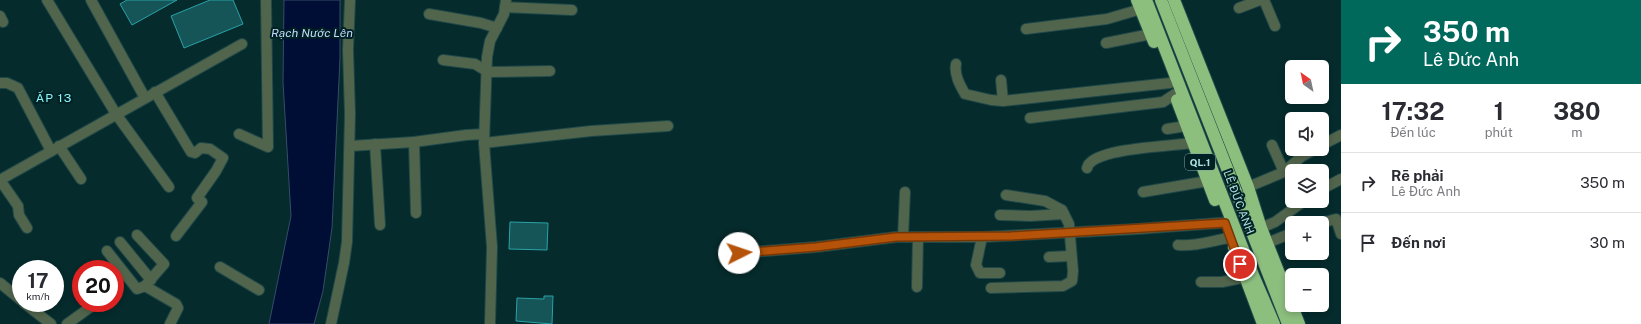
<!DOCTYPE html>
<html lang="vi">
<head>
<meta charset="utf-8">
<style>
	:root { --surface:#fff; --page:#f7f7f7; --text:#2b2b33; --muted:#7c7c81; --line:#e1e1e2 }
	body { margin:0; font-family:"Public Sans",sans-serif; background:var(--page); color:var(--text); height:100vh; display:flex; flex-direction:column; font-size:15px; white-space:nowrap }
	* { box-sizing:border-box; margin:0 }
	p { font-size:13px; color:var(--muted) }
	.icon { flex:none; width:22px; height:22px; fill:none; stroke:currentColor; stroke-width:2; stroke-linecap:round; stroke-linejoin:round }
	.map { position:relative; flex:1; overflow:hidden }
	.drawer { display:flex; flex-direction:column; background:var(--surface); width:300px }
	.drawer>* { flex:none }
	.hud { background:#00695c; color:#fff; overflow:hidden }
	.needle { width:26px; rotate:327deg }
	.controls { position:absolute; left:1285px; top:60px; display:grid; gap:8px }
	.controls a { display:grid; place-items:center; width:44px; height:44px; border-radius:6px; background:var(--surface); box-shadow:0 2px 6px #0003; font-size:20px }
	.speed { position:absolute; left:12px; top:260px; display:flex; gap:8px; font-size:20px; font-weight:700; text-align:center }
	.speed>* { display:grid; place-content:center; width:52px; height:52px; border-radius:50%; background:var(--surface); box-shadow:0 2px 6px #0003; line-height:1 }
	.speed small { font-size:10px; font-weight:400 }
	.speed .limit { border:6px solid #d22; background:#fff; color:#111 }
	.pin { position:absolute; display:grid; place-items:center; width:34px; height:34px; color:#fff; margin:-17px; border:2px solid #fff; border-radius:50%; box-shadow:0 1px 4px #0007 }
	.me { position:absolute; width:44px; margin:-22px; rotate:86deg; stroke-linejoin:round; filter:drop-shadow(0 0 3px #0008) }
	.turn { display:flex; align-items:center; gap:14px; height:84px; padding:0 16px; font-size:18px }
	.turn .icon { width:52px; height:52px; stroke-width:2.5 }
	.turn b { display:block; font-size:28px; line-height:34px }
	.eta { display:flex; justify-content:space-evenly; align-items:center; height:68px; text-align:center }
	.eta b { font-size:24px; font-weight:700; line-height:28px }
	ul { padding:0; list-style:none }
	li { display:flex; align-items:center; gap:12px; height:60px; padding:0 16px; border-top:1px solid var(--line) }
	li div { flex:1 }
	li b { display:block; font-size:15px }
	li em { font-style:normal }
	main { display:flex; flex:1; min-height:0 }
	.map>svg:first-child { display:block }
	.water { fill:#000d34; stroke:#354d68 }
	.building { fill:#155457; stroke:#29a3a8 }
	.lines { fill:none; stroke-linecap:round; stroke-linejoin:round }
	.minor-casing { stroke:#204849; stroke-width:12 }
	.highway-casing { stroke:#204849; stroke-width:14 }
	.minor { stroke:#51654c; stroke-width:10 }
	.highway { stroke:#8cbe7e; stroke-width:12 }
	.route-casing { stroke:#753606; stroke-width:10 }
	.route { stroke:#b45309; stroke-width:7 }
	.labels { text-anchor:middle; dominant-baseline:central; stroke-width:4; stroke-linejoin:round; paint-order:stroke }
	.shield { fill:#002123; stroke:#7ba7a9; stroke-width:1 }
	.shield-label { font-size:10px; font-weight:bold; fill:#b0e1e3 }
	.street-label { font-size:11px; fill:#b0e1e3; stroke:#002123 }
	.water-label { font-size:12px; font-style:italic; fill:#c2d9fb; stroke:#002123 }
	.neighbourhood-label { font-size:12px; letter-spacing:1px; fill:#89f7fb; stroke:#002123 }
</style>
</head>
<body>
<main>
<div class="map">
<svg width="1341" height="324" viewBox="0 0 1341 324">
	<rect width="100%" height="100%" fill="#052b2c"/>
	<path class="water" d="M284 0H340V58L332 228 323 291 314 324H269L291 216 283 82Z"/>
	<g class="building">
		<path d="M127 0H177L132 25 120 4Z"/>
		<path d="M210 0H233L243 24 184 48 171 16Z"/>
		<path d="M510 222 548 223 547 250 509 249Z"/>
		<path d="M544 296H553L552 324 516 321 517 298 544 299Z"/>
	</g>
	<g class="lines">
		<g class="minor-casing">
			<g id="minor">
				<path d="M47 0 116 114 169 187"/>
				<path d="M91 0 145 98"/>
				<path d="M1264 0 1275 26"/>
				<path d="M505 7 572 10"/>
				<path d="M1239 8 1260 0"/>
				<path d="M429 14 481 23 497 28"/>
				<path d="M0 16 3 22"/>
				<path d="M1026 29 1107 19 1141 9"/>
				<path d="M1106 43 1151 34"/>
				<path d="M443 60 475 64 488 72 550 71"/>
				<path d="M956 64C954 75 960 85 965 94L991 100 1003 101 1170 83"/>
				<path d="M1001 80 1003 101"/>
				<path d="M0 83H7L18 88 51 151"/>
				<path d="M155 92 191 152 195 153 201 148 210 149 223 158 216 171 197 198 202 202 176 236"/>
				<path d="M1030 118 1163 102 1175 94"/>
				<path d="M1167 129 1186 126"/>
				<path d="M239 134 268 147 266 0"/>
				<path d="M414 142 416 213"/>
				<path d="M484 143 591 131 668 126"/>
				<path d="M375 144 380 225"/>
				<path d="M1272 145 1284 172"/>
				<path d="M1322 145 1341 135"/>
				<path d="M59 146 81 179"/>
				<path d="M350 146 414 142 466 135 484 134"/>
				<path d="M1087 168C1088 166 1088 164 1090 163 1104 148 1171 146 1193 143"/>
				<path d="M0 180 242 44"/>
				<path d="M0 180 18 206 19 215 27 228"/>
				<path d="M1248 187 1284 172 1301 157 1315 149"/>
				<path d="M1322 189 1341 179"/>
				<path d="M1143 192 1214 180"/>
				<path d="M1000 215 1030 216 1064 214"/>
				<path d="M1321 223 1336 219 1341 234"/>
				<path d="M1261 228 1275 222 1304 201"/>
				<path d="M903 237 905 192"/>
				<path d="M982 237 976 265 980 273H1000"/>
				<path d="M120 242 151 280"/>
				<path d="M1267 243 1292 233"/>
				<path d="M1178 245C1201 247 1217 238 1238 237"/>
				<path d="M107 251 137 289 145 286 164 264 137 235"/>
				<path d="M739 253 816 247 896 237H982L1137 229 1233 222"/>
				<path d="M1049 257 1070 256"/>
				<path d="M220 267 259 290"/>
				<path d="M1201 282H1222L1251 276"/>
				<path d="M0 283 21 300"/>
				<path d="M145 286 176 304 178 308 170 324"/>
				<path d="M917 287 918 237"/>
				<path d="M991 288 1063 286 1072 281 1073 271 1069 224 1062 210 1045 201 1006 195"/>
				<path d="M24 303 51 324"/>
				<path d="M67 324 96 303"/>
				<path d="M331 324 344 263 347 242 350 114 348 50 350 0"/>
				<path d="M490 324 492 247 484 143 487 57 490 41 504 14 506 0"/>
			</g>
		</g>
		<g class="highway-casing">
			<g id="highway">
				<path d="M1137 0 1154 42"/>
				<path d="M1146 0 1253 275 1274 324"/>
				<path d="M1161 0 1288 324"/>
				<path d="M1174 0 1248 187 1261 228 1299 324"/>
				<path d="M1177 100 1215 200"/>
				<path d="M1234 247 1263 324"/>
			</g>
		</g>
		<use href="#minor" class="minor"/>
		<use href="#highway" class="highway"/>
	</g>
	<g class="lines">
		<g class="route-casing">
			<path id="route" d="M739 253 816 247 896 237 1011 236 1225 223 1240 264"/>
		</g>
		<use href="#route" class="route"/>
	</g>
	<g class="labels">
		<rect class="shield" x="1185" y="154" width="30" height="16" rx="3"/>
		<g class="shield-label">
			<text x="1200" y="162">QL.1</text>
		</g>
		<g class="street-label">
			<text transform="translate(1239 202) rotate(69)">LÊ ĐỨC ANH</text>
		</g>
		<g class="water-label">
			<text x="312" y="33">Rạch Nước Lên</text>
		</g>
		<g class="neighbourhood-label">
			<text x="54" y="98">ẤP 13</text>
		</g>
	</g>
</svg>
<div class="controls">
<a><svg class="needle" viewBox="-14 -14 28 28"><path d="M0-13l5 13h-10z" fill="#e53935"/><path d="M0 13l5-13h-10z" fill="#7c7c81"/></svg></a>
<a><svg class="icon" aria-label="sound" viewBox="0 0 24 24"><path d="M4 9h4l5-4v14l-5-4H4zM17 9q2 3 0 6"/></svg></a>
<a><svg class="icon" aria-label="layers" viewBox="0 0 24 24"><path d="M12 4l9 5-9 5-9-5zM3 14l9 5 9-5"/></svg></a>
<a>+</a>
<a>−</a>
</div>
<div class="speed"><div>17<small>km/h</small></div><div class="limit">20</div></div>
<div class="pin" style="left:1240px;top:264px;background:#d93025"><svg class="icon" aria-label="arrive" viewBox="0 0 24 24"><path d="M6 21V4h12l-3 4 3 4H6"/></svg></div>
<svg class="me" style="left:739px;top:253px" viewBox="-20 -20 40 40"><circle r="19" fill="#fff"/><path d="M0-13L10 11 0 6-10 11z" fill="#b45309"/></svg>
</div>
<section class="drawer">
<div class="hud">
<div class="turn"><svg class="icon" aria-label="right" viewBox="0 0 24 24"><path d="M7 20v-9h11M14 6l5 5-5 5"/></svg><div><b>350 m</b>Lê Đức Anh</div></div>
</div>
<div class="eta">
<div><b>17:32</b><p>Đến lúc</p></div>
<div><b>1</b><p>phút</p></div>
<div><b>380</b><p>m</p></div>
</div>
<ul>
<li><svg class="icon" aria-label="right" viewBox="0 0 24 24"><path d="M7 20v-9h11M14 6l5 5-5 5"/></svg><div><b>Rẽ phải</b><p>Lê Đức Anh</p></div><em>350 m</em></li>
<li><svg class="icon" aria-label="arrive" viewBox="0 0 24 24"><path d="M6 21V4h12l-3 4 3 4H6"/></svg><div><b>Đến nơi</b></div><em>30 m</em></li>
</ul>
</section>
</main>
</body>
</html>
